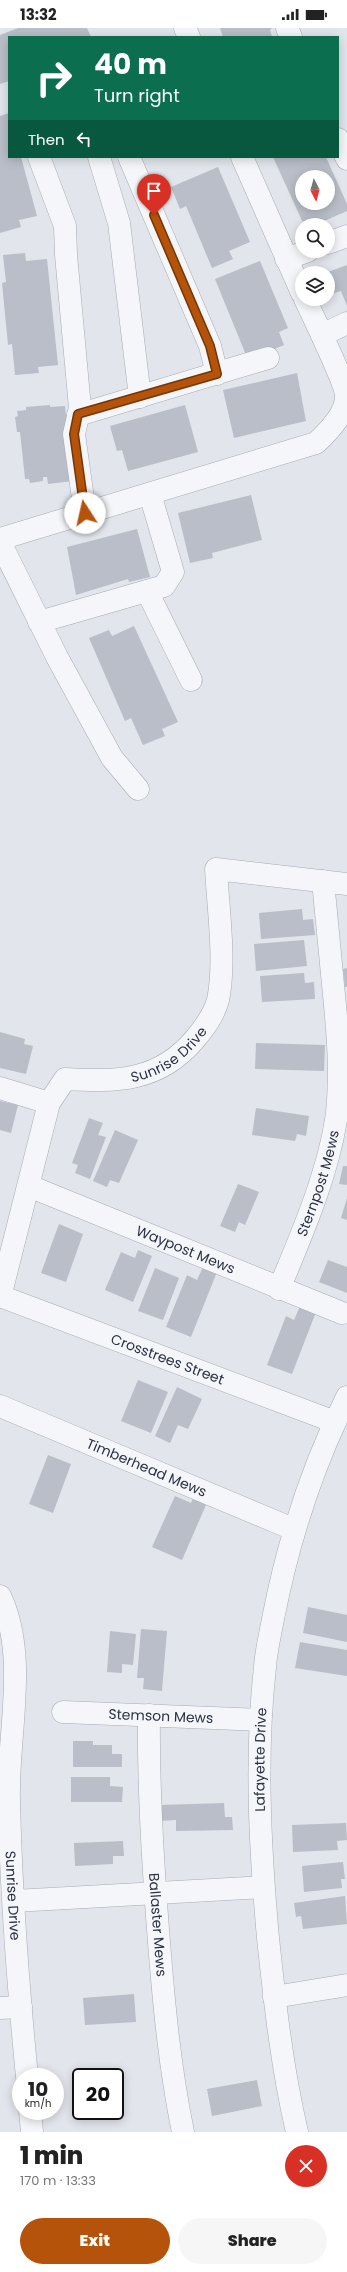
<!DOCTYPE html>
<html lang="en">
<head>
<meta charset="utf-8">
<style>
	:root { --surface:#fff; --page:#f6f6f6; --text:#222; --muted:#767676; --accent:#b45309 }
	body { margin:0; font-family:Poppins,sans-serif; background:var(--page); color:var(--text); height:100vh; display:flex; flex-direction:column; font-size:15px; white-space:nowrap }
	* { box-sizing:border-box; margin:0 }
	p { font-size:13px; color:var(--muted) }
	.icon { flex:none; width:22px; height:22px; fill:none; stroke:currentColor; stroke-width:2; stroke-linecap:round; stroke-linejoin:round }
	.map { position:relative; height:2104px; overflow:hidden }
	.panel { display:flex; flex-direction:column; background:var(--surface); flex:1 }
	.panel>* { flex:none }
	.hud { position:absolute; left:8px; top:8px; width:331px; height:122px; border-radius:0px; box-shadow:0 2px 10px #0003; background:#0b6e4f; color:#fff; overflow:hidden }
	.needle { width:26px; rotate:174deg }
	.fabs { position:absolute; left:295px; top:142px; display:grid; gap:8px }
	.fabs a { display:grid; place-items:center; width:40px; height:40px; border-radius:50%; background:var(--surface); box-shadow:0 2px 10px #0003; font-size:20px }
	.speed { position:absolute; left:12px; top:2040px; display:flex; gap:8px; font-size:20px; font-weight:700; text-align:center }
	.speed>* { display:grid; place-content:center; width:52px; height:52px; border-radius:50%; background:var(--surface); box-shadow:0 2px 10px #0003; line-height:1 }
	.speed small { font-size:10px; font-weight:400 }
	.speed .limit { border:2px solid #111; border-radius:6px; background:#fff; color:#111 }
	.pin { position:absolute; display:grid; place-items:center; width:34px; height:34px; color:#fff; margin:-41px -17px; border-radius:50% 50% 50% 0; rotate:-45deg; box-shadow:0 0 4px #0007 }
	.pin .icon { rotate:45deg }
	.me { position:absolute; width:44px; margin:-22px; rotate:350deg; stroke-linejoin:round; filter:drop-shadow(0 0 3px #0008) }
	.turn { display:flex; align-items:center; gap:14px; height:84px; padding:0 20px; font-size:18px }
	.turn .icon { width:52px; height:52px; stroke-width:2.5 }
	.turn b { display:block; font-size:28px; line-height:34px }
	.then { display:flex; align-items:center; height:38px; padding:0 20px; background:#0003; gap:8px; font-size:15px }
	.round { display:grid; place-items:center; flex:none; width:42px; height:42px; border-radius:21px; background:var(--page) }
	.overview { display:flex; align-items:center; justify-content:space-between; height:68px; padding:0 20px }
	h1 { font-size:24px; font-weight:800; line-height:30px }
	.primary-button { display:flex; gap:8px; margin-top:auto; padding:8px 20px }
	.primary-button a { flex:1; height:46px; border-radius:24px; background:var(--accent); color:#fff; font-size:16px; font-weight:800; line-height:46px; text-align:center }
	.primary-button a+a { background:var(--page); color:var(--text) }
	.status { display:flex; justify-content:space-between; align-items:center; height:28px; padding:0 20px; background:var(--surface); direction:ltr }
	.status svg { height:11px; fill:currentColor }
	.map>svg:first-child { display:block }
	.building { fill:#b9bec8; fill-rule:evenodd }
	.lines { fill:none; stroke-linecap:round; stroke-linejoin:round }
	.minor-casing { stroke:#a7abb5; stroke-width:23 }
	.minor { stroke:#f5f6f9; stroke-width:22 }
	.route-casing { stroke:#753606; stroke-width:10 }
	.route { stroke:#b45309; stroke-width:7 }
	.labels { text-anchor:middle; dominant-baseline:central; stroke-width:3.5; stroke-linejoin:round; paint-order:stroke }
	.street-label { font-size:14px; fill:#2a3143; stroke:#f2f4f8 }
</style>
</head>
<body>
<div class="status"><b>13:32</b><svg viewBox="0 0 49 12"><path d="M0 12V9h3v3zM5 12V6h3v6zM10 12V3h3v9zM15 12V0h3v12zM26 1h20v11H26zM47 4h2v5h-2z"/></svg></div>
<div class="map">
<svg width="347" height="2104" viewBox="0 0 347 2104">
	<rect width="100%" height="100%" fill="#e2e5eb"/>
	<g class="building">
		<path d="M18 0H87L91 9H9V53L0 56V7Z"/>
		<path d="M220 0H272L270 2 272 9H223Z"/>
		<path d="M9 85V129H21L37 188 19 192 21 199 0 205V88Z"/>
		<path d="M273 129H326L347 176V183L315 197H304ZM302 149H328V175H302Z"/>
		<path d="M218 139 250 214 229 223 233 231 212 240 186 178 180 181 171 159Z"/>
		<path d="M25 225 26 233 47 231 58 337 38 339 39 345 15 347 12 316 8 317 2 255 6 254 3 227Z"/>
		<path d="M260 233 288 300 279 304 284 317 248 332 215 251Z"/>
		<path d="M347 237V278L341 263 331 266 328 257V244Z"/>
		<path d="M297 345 306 393 234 410 223 362Z"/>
		<path d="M50 377V379L65 378 73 453 48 456 47 449H43V453L30 455 29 451H25L20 404H17L15 389 18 388 17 383 26 382V379Z"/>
		<path d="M185 377 198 424 128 443 122 422 117 423 110 398Z"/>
		<path d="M251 467 262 512 212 525 213 530 190 535 178 485Z"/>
		<path d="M137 501 150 549 129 554 128 551 76 567 67 519Z"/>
		<path d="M134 598 178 694 162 701 165 708 143 717 131 690 125 693 89 610 109 602 112 608Z"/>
		<path d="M302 881 303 892 313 891 315 907 261 911 259 885Z"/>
		<path d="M304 912 307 938 256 943 254 916Z"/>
		<path d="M347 940V959H345L343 941Z"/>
		<path d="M304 945 305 955 314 954 315 971 262 974 260 948Z"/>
		<path d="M0 1004 25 1011 24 1016 33 1018 26 1046 0 1040Z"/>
		<path d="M256 1015 325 1017 324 1043 255 1041Z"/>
		<path d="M0 1073 18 1077 11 1105 0 1102Z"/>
		<path d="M256 1080 309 1088 306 1108 297 1106 295 1113 252 1107Z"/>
		<path d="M89 1090 103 1095 98 1107 106 1109 90 1151 75 1145 78 1137 72 1135Z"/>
		<path d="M115 1102 138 1112 119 1155 110 1152 107 1159 93 1153Z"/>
		<path d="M343 1138H347V1157L339 1156Z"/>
		<path d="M238 1156 259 1164 245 1197 239 1194 235 1204 220 1198Z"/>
		<path d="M347 1170V1192L341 1190Z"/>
		<path d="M59 1196 83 1206 66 1254 41 1245Z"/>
		<path d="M138 1222 152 1228 133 1274 105 1262 121 1224 135 1230Z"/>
		<path d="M328 1232 347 1239V1265L319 1254Z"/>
		<path d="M203 1239 217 1244 191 1309 166 1299 187 1247 197 1252Z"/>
		<path d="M155 1240 179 1250 163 1292 138 1283Z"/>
		<path d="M300 1278 316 1284 292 1346 267 1337 286 1288 294 1292Z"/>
		<path d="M138 1352 168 1364 151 1405 121 1393Z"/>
		<path d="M177 1359 202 1371 188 1401 178 1397 170 1415 155 1408Z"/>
		<path d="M48 1427 71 1436 53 1485 29 1476Z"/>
		<path d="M175 1468 191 1475 193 1470 206 1477 182 1532 152 1519Z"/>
		<path d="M308 1579 347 1587V1614L303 1605Z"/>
		<path d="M141 1601 167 1603 162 1663 143 1661 144 1650H137Z"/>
		<path d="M110 1603 136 1606 133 1637 122 1636V1645L107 1644Z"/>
		<path d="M300 1614 347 1622V1648L295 1640Z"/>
		<path d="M73 1713H93V1717H112V1726H122V1739H73Z"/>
		<path d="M71 1749H110V1758L123 1759 122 1774H71Z"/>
		<path d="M224 1775 225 1789H232L233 1802 176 1803V1792L160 1793V1777Z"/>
		<path d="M346 1795 347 1812 337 1813 338 1822 293 1824 292 1797Z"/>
		<path d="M123 1813 124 1828H113V1836L75 1838 74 1815Z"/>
		<path d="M343 1834 345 1851H341L342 1860 304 1864 302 1838Z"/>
		<path d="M345 1868 347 1896 303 1901 301 1888 296 1889 294 1875Z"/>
		<path d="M134 1966 136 1994 85 1997 83 1970Z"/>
		<path d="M257 2052 262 2078 212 2088 207 2061Z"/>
	</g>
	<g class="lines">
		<g class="minor-casing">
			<g id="minor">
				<path d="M185 0 189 9"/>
				<path d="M287 0 291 9"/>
				<path d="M338 111 347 131"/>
				<path d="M39 129 65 198 66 227 80 380 74 406 85 485"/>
				<path d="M99 129 119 195 140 369"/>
				<path d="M129 129 210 318 217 346"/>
				<path d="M242 129 302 265"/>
				<path d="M328 215 347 208"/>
				<path d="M286 231 308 223"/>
				<path d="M305 271 322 307 347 295"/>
				<path d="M78 387 268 330"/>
				<path d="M0 511 316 415C328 404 347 385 346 367 345 356 327 319 322 307"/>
				<path d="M0 514 57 629 112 730 138 761"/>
				<path d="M147 563 191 652"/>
				<path d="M39 594 164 558 173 544 150 466"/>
				<path d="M0 1060 49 1075"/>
				<path id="s1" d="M29 1158 342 1285"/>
				<path id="s2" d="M279 1261C302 1206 329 1144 337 1085 341 1046 338 1007 334 967 330 929 327 891 323 853"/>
				<path id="s3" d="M0 1268 335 1394"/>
				<path id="s4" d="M0 1269 49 1075 65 1051C116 1054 159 1054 195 1011 205 999 214 987 218 972 226 934 218 880 216 841L347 856"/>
				<path id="s5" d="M0 1378 293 1501"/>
				<path id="s6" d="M0 1568C29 1629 7 1707 9 1772 11 1864 18 1957 27 2049"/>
				<path id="s7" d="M63 1684 260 1692"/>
				<path id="s8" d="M149 1687C148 1763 153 1839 159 1914 164 1978 170 2041 183 2104"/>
				<path d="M14 1873 263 1859"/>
				<path d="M274 1969 347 1957"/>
				<path d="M0 1980 21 1979"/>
				<path d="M30 2083 32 2104"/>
				<path id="s9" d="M297 2104C282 2040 275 1976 268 1910 260 1820 255 1729 265 1639 266 1623 270 1607 273 1591 288 1514 312 1439 347 1369"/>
			</g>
		</g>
		<use href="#minor" class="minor"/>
	</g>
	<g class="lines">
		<g class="route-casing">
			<path id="route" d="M85 485 74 406 78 386 217 346 210 318 154 187"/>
		</g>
		<use href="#route" class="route"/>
	</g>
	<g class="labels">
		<g class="street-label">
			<text stroke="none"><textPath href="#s4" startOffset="340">Sunrise Drive</textPath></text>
			<text stroke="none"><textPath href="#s2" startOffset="113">Sternpost Mews</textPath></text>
			<text stroke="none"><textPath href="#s1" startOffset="169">Waypost Mews</textPath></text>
			<text stroke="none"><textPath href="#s3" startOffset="179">Crosstrees Street</textPath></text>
			<text stroke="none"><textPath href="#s5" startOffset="159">Timberhead Mews</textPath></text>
			<text stroke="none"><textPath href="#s7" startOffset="98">Stemson Mews</textPath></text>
			<text stroke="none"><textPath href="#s9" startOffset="375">Lafayette Drive</textPath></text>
			<text stroke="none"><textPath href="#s6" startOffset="302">Sunrise Drive</textPath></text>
			<text stroke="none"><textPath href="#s8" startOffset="210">Ballaster Mews</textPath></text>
		</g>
	</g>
</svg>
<div class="fabs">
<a><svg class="needle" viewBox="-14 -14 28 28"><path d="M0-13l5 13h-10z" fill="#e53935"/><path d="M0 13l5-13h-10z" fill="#767676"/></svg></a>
<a><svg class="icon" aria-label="search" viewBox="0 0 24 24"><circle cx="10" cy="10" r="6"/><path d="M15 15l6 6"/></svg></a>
<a><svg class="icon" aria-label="layers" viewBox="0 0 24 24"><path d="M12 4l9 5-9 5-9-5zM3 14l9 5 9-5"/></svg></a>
</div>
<div class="speed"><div>10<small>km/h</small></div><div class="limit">20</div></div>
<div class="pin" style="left:154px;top:187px;background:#d93025"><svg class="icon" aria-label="arrive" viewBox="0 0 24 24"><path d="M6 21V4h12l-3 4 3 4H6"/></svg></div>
<svg class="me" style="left:85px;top:485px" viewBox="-20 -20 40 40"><circle r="19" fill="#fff"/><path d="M0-13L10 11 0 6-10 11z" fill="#b45309"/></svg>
<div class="hud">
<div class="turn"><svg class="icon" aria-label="right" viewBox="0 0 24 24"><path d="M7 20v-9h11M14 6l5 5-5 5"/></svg><div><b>40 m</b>Turn right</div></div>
<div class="then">Then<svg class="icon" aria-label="left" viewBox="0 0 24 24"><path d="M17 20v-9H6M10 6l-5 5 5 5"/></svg></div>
</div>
</div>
<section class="panel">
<div class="overview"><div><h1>1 min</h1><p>170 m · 13:33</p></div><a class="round" style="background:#d93025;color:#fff"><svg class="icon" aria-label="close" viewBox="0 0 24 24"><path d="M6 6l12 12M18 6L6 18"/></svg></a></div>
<div class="primary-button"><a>Exit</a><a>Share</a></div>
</section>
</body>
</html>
